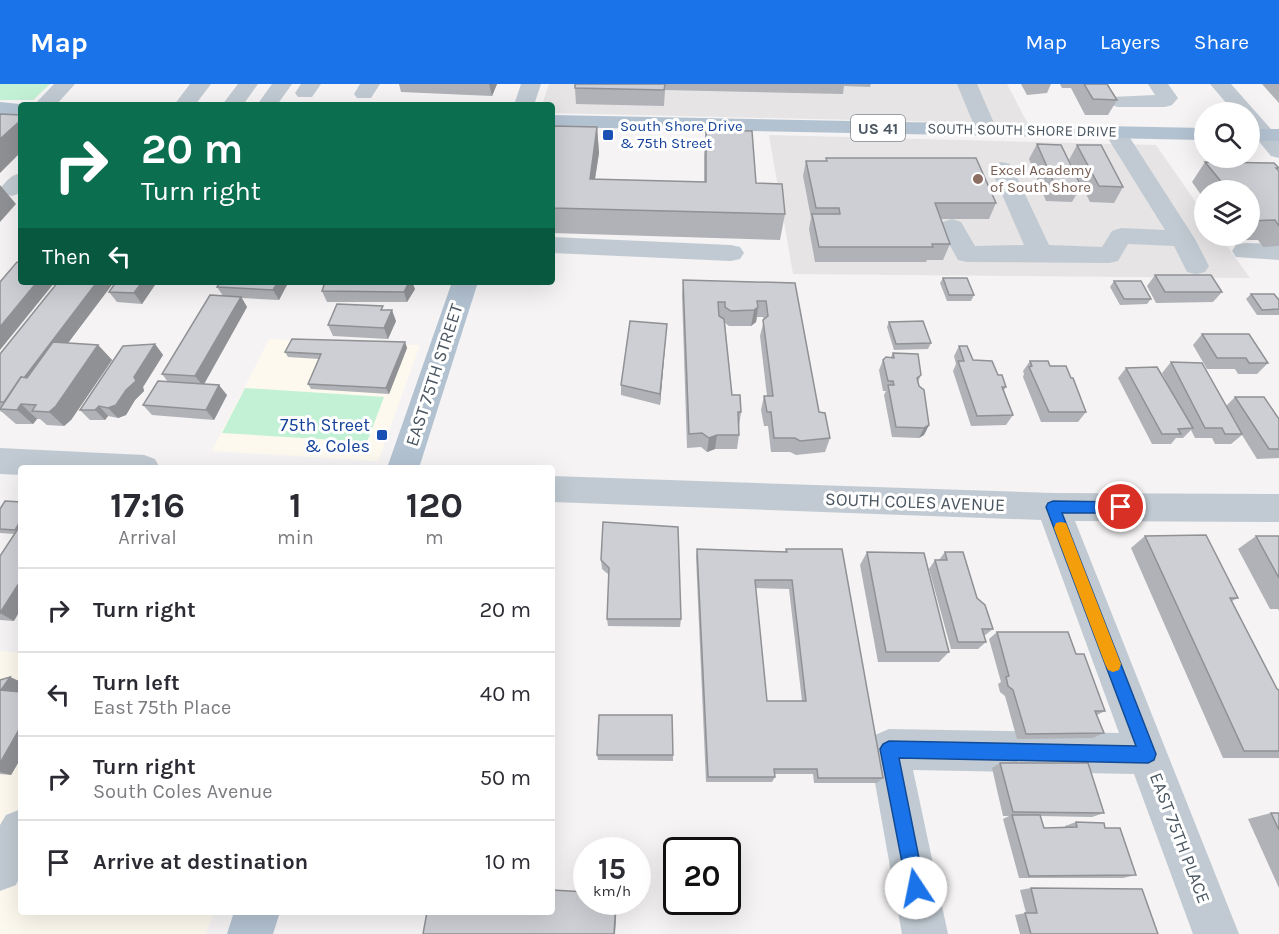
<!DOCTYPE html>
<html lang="en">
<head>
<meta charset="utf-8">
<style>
	:root { --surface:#fff; --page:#f7f7f7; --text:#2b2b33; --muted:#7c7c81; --line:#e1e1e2; --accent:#1a73e8 }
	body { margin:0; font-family:Karla,sans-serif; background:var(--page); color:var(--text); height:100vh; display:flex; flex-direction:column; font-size:22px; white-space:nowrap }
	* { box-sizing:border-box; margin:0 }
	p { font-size:20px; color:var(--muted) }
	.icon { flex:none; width:33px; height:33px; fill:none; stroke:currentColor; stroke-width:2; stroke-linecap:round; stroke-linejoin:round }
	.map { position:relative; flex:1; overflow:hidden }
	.panel { position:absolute; left:18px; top:381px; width:537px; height:450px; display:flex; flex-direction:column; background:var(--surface); border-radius:6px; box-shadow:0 6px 24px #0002 }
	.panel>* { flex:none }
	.top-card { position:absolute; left:18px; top:18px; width:537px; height:183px; border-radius:6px; box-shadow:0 6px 24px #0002; background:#0b6e4f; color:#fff; overflow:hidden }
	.buttons { position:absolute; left:1194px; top:18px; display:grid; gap:12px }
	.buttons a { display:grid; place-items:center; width:66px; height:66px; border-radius:50%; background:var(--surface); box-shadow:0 6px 24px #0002; font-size:30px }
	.speed { position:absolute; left:573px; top:753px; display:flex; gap:12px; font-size:30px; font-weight:700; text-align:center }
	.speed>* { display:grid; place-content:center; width:78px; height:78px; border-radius:50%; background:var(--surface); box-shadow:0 6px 24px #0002; line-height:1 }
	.speed small { font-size:15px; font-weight:400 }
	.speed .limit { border:3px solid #111; border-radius:9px; background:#fff; color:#111 }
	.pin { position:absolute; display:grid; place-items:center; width:51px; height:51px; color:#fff; margin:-26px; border:3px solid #fff; border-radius:50%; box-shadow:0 2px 6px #0007 }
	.me { position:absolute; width:66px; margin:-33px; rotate:349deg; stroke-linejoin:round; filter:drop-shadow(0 0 4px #0008) }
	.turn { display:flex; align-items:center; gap:21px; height:126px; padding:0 24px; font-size:27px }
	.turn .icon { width:78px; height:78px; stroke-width:2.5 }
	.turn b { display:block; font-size:42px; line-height:51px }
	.then { display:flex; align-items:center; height:57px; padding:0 24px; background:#0003; gap:12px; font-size:22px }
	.eta { display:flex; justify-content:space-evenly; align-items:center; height:102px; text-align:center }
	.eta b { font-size:36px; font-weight:700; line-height:42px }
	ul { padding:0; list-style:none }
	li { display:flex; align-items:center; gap:18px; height:84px; padding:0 24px; border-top:2px solid var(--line) }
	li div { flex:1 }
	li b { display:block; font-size:22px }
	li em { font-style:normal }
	header { display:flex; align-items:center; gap:36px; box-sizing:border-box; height:84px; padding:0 30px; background:var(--accent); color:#fff }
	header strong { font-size:28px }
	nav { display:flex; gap:33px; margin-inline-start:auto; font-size:21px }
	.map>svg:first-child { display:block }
	.commercial { fill:#fdf9ef }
	.education { fill:#e6e4e5 }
	.green { fill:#c3f1d5 }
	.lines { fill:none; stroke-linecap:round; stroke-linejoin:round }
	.minor { fill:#c1cad2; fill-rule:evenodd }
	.major { fill:#b3c2d1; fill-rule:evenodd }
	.wall { fill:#b0b2b7; fill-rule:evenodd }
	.shaded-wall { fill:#909195 }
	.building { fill:#cdcfd5; stroke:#909195; stroke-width:1.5; fill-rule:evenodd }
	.route { fill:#1a73e8; stroke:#114b97; stroke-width:1.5 }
	.slow { fill:#f59e0b }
	.transit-dot { fill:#1a4fb4; stroke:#fff; stroke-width:2 }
	.education-dot { fill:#8d6e63; stroke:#fff; stroke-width:2 }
	.labels { text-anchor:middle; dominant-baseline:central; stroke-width:6; stroke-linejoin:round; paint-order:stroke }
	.far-transit-label { font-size:15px; fill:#164399; stroke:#fff; text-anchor:start }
	.far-street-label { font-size:15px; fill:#4a5661; stroke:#fff }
	.far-education-label { font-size:15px; fill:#785e54; stroke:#fff; text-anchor:start }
	.shield { fill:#fff; stroke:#808990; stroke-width:1.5 }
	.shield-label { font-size:16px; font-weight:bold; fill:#4a5661 }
	.street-label { font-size:18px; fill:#4a5661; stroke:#fff }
	.transit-label { font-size:18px; fill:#164399; stroke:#fff; text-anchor:end }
</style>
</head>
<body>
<header>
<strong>Map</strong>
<nav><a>Map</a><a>Layers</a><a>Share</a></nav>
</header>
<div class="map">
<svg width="1279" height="850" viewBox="0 0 1279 850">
	<rect width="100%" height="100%" fill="#f5f3f3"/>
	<g class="commercial">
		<path d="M269 255 420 261 378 377 212 367Z"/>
		<path d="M0 567 21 569V828H214L206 850H0Z"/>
	</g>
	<g class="education">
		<path d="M549 0H1007L1028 40 552 29V21H542Z"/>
		<path d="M769 51 1156 61 1204 130V152H1220L1250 194 793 190Z"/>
	</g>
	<g class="green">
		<path d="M0 0H50L33 16H0Z"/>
		<path d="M245 304 384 313 367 358 222 349Z"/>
	</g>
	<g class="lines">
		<g class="minor">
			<path d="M54 0H75L56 21H34Z"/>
			<path d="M190 0H211L195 21H174Z"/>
			<path d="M238 0H258L243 21H222Z"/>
			<path d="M272 0H292L277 21H257Z"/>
			<path d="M301 0H321L312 13H298L295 9Z"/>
			<path d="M360 0H380L371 14H357L354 10Z"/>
			<path d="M521 0H541L534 21H514Z"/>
			<path d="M957 0H977L997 46 994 51 986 52 978 51Z"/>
			<path d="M1148 0H1168L1178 14 1172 21 1165 23H1118L1111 21 1108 17 1111 13 1155 11Z"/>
			<path d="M1210 0H1231L1279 54V74L1271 72 1250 47V28H1234Z"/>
			<path d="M1115 42 1123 43 1195 155 1209 182 1205 188 1196 190 1187 188 1174 162 1128 160 1118 177 1109 179 967 178 958 176 940 143 943 138 952 135 961 138 975 162 1024 161 991 85 994 80 1002 78 1010 80 1013 85 1049 161 1102 163 1112 147 1121 144 1165 146 1104 48 1107 43Z"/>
			<path d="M21 89V109L12 112 4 110 0 105C6 97 11 91 21 89Z"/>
			<path d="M552 153 731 161 740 163 744 169 740 175 731 177 552 169Z"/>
			<path d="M1245 159 1279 160V176L1236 173 1232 167 1236 161Z"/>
			<path d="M0 364 144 371 155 375 160 384H21V391L0 390Z"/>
			<path d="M552 392 1053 409 1279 410V438L1075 437 1239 850H1193L1134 690 913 686 948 850H902L869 665 875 651 889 645 1119 649 1041 436 552 418Z"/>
			<path d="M21 725V790L16 801 0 807V741L6 731Z"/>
		</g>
		<g class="major">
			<path d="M0 18 29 21H21V31L0 30Z"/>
			<path d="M552 31 1204 44V56L552 43Z"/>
			<rect x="1250" y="45" width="29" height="12"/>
			<path d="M452 198H478L419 384H387Z"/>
			<path d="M234 828H280L273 850H227Z"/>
		</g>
	</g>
	<g class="wall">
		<path d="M399 0H497L492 12 401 8Z"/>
		<path d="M575 0H871L870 3 844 2 843 10 665 6 664 22 576 20 575 4Z"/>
		<path d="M1021 0H1051L1047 9 1027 11Z"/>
		<path d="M1060 0H1107L1117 16 1108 31H1085L1071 4H1062Z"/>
		<path d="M1262 0H1279V19Z"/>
		<path d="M552 42 597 43 599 69 595 95 704 98V71L706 46 785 130 780 156 552 149Z"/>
		<path d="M1037 60 1081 102 1072 118 1046 117 1029 75Z"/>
		<path d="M1077 61 1123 103 1114 119 1090 118 1069 76Z"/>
		<path d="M826 74 996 119 989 135H940L950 160 943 176H927L926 178H815L809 145 811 134 803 92 806 77H826Z"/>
		<path d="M1205 78 1279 84 1278 86 1279 87V162L1263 163 1258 156H1233L1230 152H1250V106H1204V115L1192 98Z"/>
		<path d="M1155 191 1222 208 1213 218 1156 219 1147 202Z"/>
		<path d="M943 194 974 211 971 217H947L940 199Z"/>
		<path d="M683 196 795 199 819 328 830 354 825 368 796 371 790 368H771L768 342H764L761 326 764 312H767L760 252 764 236 763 233H757L756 238 751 242H729L725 239 732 311 741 328 739 343V351L737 365H715L707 368 701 363 687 364 682 211Z"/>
		<path d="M1114 197 1151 215 1147 220 1120 221 1110 203Z"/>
		<path d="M58 198H114L68 259 98 261 112 276 71 336 64 342 47 341 40 335H37L33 340H16L2 328 0 327V270Z"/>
		<path d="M116 198H157L142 220 117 218 109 208Z"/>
		<path d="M220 198H288V199L279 216 242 214 247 223 204 300 227 311 214 336 152 331 143 321 168 298 162 290 223 212 217 203Z"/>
		<path d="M325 198H412L415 205 407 218H327L322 207Z"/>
		<path d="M1251 210 1279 216V231H1257L1246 215Z"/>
		<path d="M384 226 396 237 388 255 333 252 328 241Z"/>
		<path d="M889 238 931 259 928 265 894 266 887 243Z"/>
		<path d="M667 240 660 321 621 311V301Z"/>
		<path d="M1202 250 1268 279 1257 290H1238L1235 285H1207L1193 261Z"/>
		<path d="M405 258 407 264 389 310 311 305 308 300 319 275 288 273 285 268Z"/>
		<path d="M155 260 163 271 143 303 144 307 135 316 126 331 118 334 108 332 105 336H90L80 326Z"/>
		<path d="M959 262 973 276 998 291 1006 303 1004 306 1013 331 1006 341 971 342 953 287 956 280 954 272Z"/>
		<path d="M893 269 921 291 918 298 929 341 924 351 919 354 892 353 884 311 886 307H883L879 286 883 276 891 273Z"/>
		<path d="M1030 277 1050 282 1071 294 1086 328 1078 338H1041L1023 293 1024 290 1023 287Z"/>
		<path d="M1171 278 1226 322 1235 313 1279 335V374L1257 375 1242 351 1231 360H1215L1212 354H1195L1191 346 1183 354H1176L1171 360H1152L1118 294 1126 284 1172 309 1162 289Z"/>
		<path d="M21 418 14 537 0 536V472L15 450 0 449V425Z"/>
		<path d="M1145 452 1238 514 1232 517 1277 605 1279 606V674H1223L1131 464Z"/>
		<path d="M1256 452H1279V527L1278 525H1270L1238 465Z"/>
		<path d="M697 465 785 468 786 465 883 694 877 699H814L813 690H775V693L772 698H706L696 473ZM755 504 789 505 802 617H767Z"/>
		<path d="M867 468 949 568 939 578H878L860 481Z"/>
		<path d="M945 468 977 514 993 545 984 552 986 558 978 565H951L929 485 935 476H939Z"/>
		<path d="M601 476 681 535 680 543 608 542 607 535 609 491 602 485Z"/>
		<path d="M997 548 1076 570 1105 627 1097 631 1104 649 1093 654 1017 655 1005 612 1000 608 998 600 1001 598 989 555Z"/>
		<path d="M10 593 21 598V604L19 608H21V674L11 691 0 690V596Z"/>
		<path d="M597 671H673V677L598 676Z"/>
		<path d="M1000 679 1104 729 1092 733 1040 732 1044 744H1065V742L1076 738 1105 744 1136 791 1123 794H1019L1003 735 1009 732H1003L992 684Z"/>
		<path d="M1271 729H1279V804L1248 735Z"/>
		<path d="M1031 804 1158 850H1020L1015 831 1026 829 1020 806Z"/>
	</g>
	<g class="shaded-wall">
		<path d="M489 0H497L492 12Z"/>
		<path d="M21 36V68L0 89V55Z"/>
		<path d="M597 43 599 69 591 120 590 95Z"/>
		<path d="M0 101 16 120 0 138Z"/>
		<path d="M37 198H55L0 266V243Z"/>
		<path d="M97 198H114L22 320H21L37 335 33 340 17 326 5 319Z"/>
		<path d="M142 198H157L142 220 134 209Z"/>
		<path d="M278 198H288V199L279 216 273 206Z"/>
		<path d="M409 198H412L415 205 407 218 404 208Z"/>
		<path d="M241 213 247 223 203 302 195 292Z"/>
		<path d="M758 223 756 238 751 242 754 226Z"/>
		<path d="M392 226 396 237 388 255 384 244Z"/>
		<path d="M667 240 666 250 660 321V310Z"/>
		<path d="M405 258 407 264 389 310 386 304Z"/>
		<path d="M155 260 163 271 143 303 144 307 135 316 126 331 118 334 108 324 134 293Z"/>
		<path d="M98 261 112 276 71 336 64 342 49 328Z"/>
		<path d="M219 301 227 311 214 336 206 326Z"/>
		<path d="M99 322 108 332 105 336 95 326Z"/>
		<path d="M929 341 924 351 919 354 924 344Z"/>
		<path d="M717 351 715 365 707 368 709 354Z"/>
		<path d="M21 436V450L15 446Z"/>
		<path d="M21 496V525L14 537 0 529Z"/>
		<path d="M10 593 21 598V604L16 613 1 606Z"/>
		<path d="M21 642V674L11 691 0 688V679Z"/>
		<path d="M616 818H617L615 850H614Z"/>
	</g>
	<g class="building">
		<path d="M575 0H665L664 6 575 4Z"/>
		<path d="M1084 0H1107L1117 16 1093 15Z"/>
		<path d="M0 30 21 31V36L0 55Z"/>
		<path d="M552 42 597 43 590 95 706 98V46L752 47 756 99 782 100 785 130 552 124Z"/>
		<path d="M1037 60 1061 61 1081 102 1055 101Z"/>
		<path d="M1077 61H1101L1123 103 1099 102Z"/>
		<path d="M826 74H976L996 119H935L950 160H932L933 163H819L812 130H840L839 124H816L806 77H827Z"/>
		<path d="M1205 78 1274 79 1279 84H1276L1279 87V142L1275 136 1250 137V106H1228Z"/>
		<path d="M17 178 21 179V198H37L0 243V198Z"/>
		<path d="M1155 191H1211L1222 208H1165Z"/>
		<path d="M943 194H967L974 211H949Z"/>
		<path d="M683 196 795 199 819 328 825 329 830 354 800 357 795 354H774L771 328H767L764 312H773L763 236 768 232 766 217H757L758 223 754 226 731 227 725 223V218H718L719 232 724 235 732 311H740L741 328H738L739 351H717L709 354 702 349 689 350Z"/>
		<path d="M1114 197H1141L1151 215H1124Z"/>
		<path d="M58 198H97L24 294 21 293 4 318H0V270Z"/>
		<path d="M116 198H142L134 209 109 208Z"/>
		<path d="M220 198H278L273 206 217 203Z"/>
		<path d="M325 198H409L404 208 322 207Z"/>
		<path d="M1251 210H1274L1279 216V225L1262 226Z"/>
		<path d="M210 211 241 213 195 292 162 290Z"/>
		<path d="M337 220 383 222 381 226H392L384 244 328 241Z"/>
		<path d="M630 237 667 240 660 310 621 301Z"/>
		<path d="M923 237 931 259 896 260 889 238Z"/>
		<path d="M1202 250H1249L1268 279H1249L1246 274H1217Z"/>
		<path d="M292 255 405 258 386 304 308 300 321 270 285 268Z"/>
		<path d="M53 258 98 261 56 322 49 328 32 327 36 321 21 320 17 326 0 325 21 293 27 294Z"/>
		<path d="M155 260 134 293 136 297 126 306 116 321 108 324 99 322 95 326H80L123 262Z"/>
		<path d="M959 262H967L973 276 992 277 998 291H1002L1006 303H1002L1013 331 977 332 958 277H964Z"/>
		<path d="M893 269 918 270 921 291 917 294 919 302 924 306 929 341 924 344 896 343 888 301H894L893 297H888L883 276 886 273 894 274Z"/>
		<path d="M1030 277H1048L1050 282H1066L1071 294H1073L1086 328H1049L1029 283 1032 282Z"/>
		<path d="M1171 278 1202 279 1242 350H1225L1222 344H1205Z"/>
		<path d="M1157 283 1193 344 1178 345 1181 350H1162L1126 284Z"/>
		<path d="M158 297 219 301 206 326 143 321Z"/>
		<path d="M1235 313H1264L1279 335V365H1269Z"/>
		<path d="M5 417 21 418V436L15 446 0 445V425Z"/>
		<path d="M603 438 678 443 681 535H607L609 484 601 476Z"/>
		<path d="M21 440V496L0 529V472Z"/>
		<path d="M1206 451 1238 514H1230L1277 605 1279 606V667H1244L1145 452Z"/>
		<path d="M1256 452H1279V494Z"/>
		<path d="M697 465 787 468 786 465H842L883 694H818L817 685H774L775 693H708ZM755 496H792L806 617H767Z"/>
		<path d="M867 468 924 469 949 568H886Z"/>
		<path d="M945 468H963L977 514 985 521 993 545H982L986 558H958L935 476H947Z"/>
		<path d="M997 548H1068L1076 570H1084L1105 627H1095L1104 649 1026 650 1013 606 1008 602 1006 593 1009 592Z"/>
		<path d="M10 593 1 606 21 608V642L0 679V596Z"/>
		<path d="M599 631H672L673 671H597Z"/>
		<path d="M1000 679H1088L1104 729 1013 728Z"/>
		<path d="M1271 729H1279V746Z"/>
		<path d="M1012 731H1040L1044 744 1077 743 1076 738 1104 739 1105 744H1120L1136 791 1029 792Z"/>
		<path d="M1031 804 1142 805 1158 850H1031L1025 829H1037Z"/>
		<path d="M552 806 586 808V818H616L614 850H423L427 828H552Z"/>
	</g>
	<path class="route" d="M1053 417 1121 418 1126 419 1128 423 1126 427 1121 429H1062L1156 670 1154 676 1148 679 899 674 925 804 922 810 916 813 909 810 907 804 880 665 883 660 889 657 1136 662 1046 423 1048 419Z"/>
	<path class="slow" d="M1061 438 1066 439 1068 444 1121 580 1119 586 1113 588 1108 586 1105 580 1054 444 1056 439Z"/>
	<g class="transit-dot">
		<rect x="602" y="45" width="12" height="12" rx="3"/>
		<rect x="376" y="345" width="12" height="12" rx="3"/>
	</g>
	<circle class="education-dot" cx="978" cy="95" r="6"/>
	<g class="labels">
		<g class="far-transit-label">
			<text x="620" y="42">South Shore Drive<tspan x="620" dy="17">&amp; 75th Street</tspan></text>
		</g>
		<g class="far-street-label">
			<text transform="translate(1022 46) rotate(1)">SOUTH SOUTH SHORE DRIVE</text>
		</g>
		<g class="far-education-label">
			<text x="990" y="86">Excel Academy<tspan x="990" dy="17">of South Shore</tspan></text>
		</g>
		<rect class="shield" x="851" y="31" width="54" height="26" rx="4.5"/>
		<g class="shield-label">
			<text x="878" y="44">US 41</text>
		</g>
		<g class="street-label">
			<text transform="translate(434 291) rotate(-72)">EAST 75TH STREET</text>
			<text transform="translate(915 418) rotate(2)">SOUTH COLES AVENUE</text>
			<text transform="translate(1180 754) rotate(69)">EAST 75TH PLACE</text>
		</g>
		<g class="transit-label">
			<text x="370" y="341">75th Street<tspan x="370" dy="21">&amp; Coles</tspan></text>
		</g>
	</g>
</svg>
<div class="buttons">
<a><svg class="icon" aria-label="search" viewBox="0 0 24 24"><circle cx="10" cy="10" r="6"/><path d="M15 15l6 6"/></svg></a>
<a><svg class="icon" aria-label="layers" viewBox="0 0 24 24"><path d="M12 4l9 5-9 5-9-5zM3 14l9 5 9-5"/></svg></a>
</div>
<div class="speed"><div>15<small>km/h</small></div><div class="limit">20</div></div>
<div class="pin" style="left:1121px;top:423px;background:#d93025"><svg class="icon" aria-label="arrive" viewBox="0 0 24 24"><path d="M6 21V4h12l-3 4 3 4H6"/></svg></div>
<svg class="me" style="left:916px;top:804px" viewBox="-20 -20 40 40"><circle r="19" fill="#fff"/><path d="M0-13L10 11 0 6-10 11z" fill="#1a73e8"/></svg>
<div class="top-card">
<div class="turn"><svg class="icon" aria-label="right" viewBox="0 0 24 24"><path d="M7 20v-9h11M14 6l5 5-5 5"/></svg><div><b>20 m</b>Turn right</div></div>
<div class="then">Then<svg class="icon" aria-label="left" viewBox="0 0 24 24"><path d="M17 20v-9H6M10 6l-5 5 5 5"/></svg></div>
</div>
<section class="panel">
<div class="eta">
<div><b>17:16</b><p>Arrival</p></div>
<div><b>1</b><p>min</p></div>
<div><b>120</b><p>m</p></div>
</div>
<ul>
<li><svg class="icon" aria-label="right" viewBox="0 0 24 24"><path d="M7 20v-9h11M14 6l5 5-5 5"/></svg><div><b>Turn right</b></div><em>20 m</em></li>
<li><svg class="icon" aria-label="left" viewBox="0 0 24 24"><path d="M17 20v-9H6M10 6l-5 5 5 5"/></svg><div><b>Turn left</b><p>East 75th Place</p></div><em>40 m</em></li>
<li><svg class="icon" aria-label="right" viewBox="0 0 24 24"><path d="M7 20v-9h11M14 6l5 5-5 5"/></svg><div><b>Turn right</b><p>South Coles Avenue</p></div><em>50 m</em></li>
<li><svg class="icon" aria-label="arrive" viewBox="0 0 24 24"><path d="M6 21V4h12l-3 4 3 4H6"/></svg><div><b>Arrive at destination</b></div><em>10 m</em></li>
</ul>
</section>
</div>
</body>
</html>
